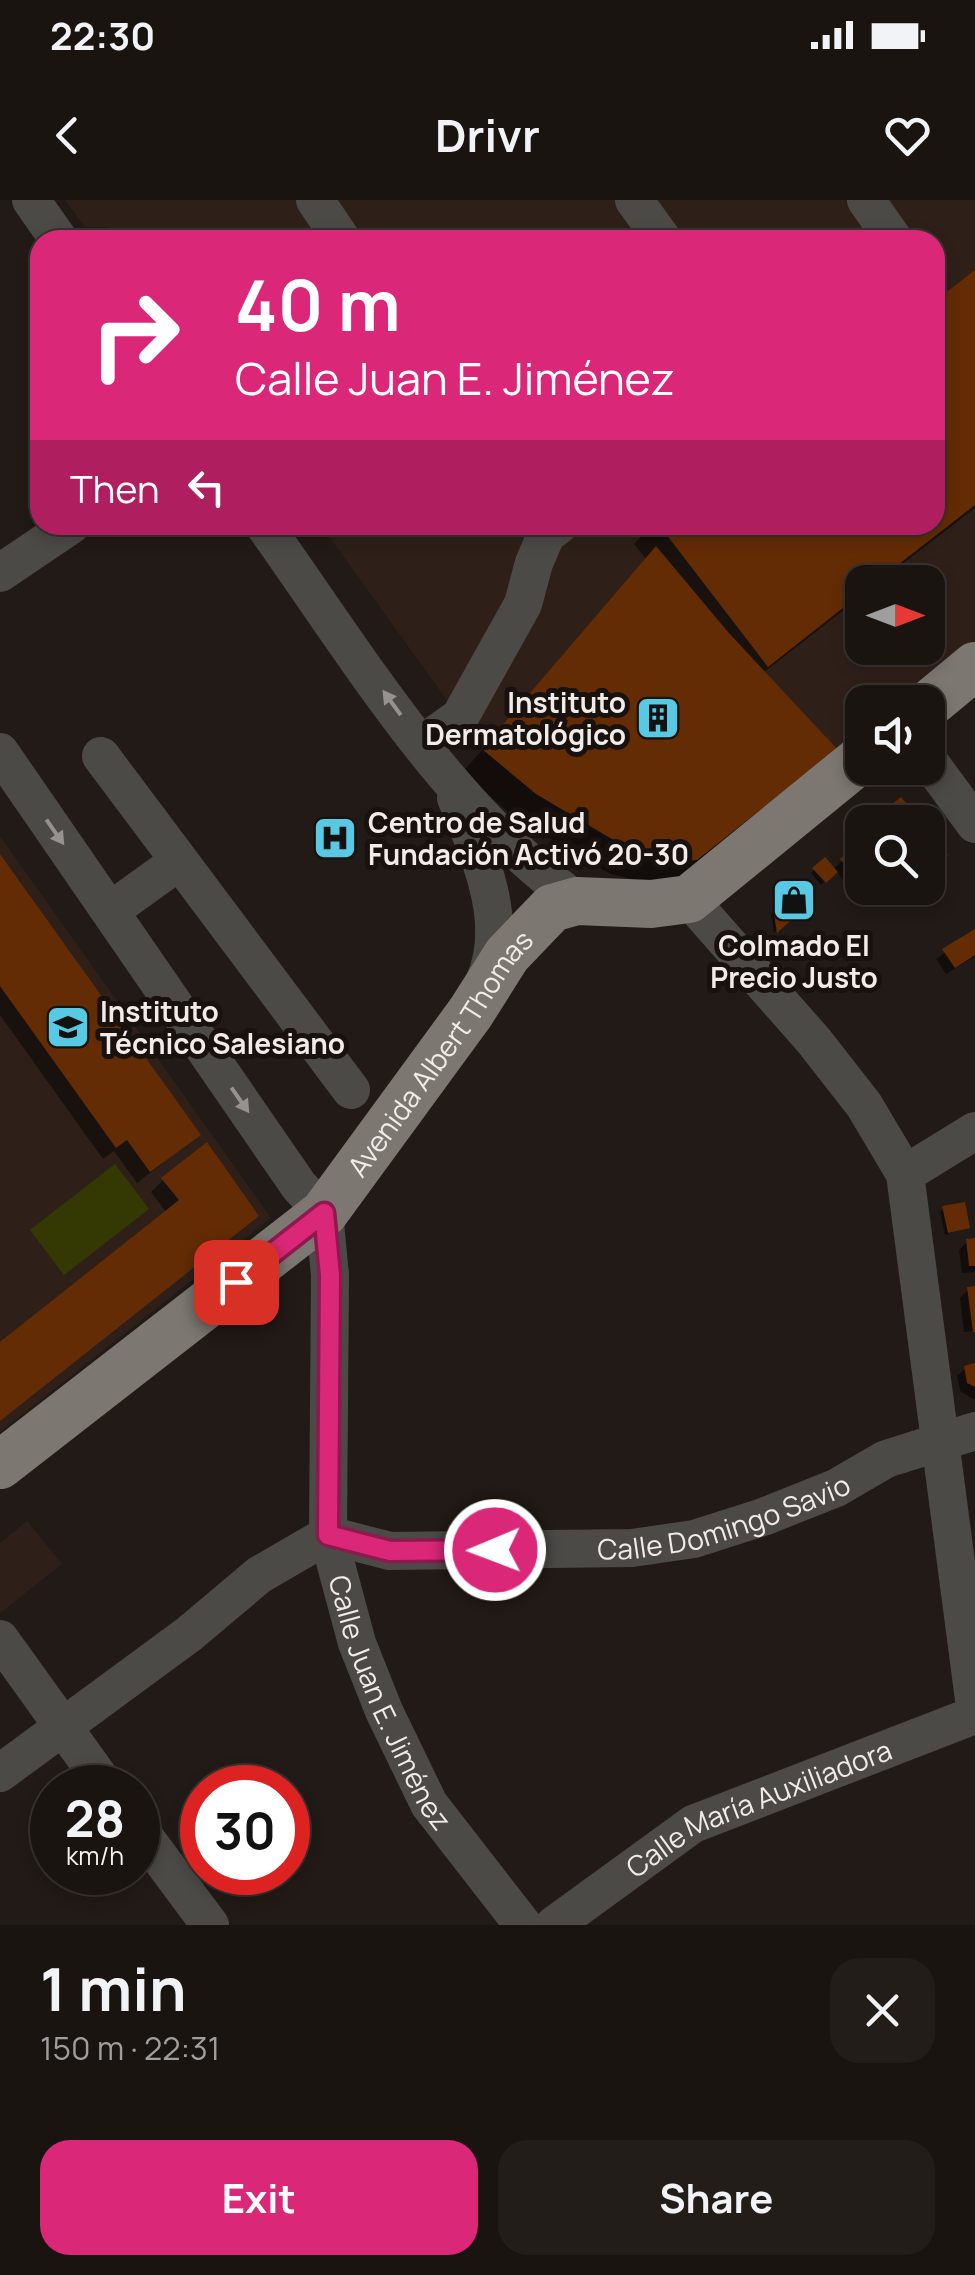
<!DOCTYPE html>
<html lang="en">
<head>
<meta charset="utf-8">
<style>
	:root { --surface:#1a1410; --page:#231d19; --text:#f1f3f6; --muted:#9f9e9f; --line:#383330; --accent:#db2777 }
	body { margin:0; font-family:Manrope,sans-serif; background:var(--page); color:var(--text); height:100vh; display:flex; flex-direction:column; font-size:38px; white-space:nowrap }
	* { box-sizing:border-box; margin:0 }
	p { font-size:32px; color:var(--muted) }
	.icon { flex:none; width:55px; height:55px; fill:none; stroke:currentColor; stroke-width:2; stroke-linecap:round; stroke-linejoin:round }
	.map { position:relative; height:1725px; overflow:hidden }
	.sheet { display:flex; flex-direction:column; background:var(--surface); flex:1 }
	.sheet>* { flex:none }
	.top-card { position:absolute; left:30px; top:30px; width:915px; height:305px; border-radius:30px; box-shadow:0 5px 15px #0003,0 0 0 2px var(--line); background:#db2777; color:#fff; overflow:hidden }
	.needle { width:65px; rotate:90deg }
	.fabs { position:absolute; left:845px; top:365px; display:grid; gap:20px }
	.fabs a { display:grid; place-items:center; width:100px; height:100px; border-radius:20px; background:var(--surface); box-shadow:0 5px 15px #0003,0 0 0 2px var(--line); font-size:50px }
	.speed { position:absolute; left:30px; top:1565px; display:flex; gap:20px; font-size:50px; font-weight:700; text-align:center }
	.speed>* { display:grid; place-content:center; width:130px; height:130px; border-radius:50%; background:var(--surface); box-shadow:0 5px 15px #0003,0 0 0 2px var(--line); line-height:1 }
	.speed small { font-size:25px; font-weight:400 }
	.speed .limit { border:15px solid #d22; background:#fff; color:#111 }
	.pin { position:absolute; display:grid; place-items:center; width:85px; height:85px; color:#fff; margin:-42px; border-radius:20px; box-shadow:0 5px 15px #0006 }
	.me { position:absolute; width:110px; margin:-55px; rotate:269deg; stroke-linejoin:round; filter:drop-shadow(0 0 8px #0008) }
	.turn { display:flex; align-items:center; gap:35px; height:210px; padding:0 40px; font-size:45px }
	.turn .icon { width:130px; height:130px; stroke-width:2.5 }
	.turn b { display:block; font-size:70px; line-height:85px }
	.then { display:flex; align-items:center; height:95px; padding:0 40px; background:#0003; gap:20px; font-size:38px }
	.round { display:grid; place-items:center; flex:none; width:105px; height:105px; border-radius:30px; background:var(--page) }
	.head { display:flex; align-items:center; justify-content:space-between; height:170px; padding:0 40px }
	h1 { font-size:60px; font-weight:700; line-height:75px }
	.action { display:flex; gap:20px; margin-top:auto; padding:20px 40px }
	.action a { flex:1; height:115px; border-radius:30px; background:var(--accent); color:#fff; font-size:40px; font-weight:700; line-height:115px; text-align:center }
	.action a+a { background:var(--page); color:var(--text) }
	.status { display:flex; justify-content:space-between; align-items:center; height:70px; padding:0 50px; background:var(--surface); direction:ltr }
	.status svg { height:28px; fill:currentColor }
	header { display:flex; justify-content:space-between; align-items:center; height:130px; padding:0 40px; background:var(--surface); font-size:45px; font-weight:700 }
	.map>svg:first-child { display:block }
	.built { fill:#2e2019; fill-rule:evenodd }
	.green { fill:#343803 }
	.shadow { fill:#0007 }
	.building { fill:#642c05 }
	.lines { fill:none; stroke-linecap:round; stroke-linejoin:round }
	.minor { stroke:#4c4a46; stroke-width:38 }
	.major { stroke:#7c7770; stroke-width:48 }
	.oneway { fill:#96928f }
	.route-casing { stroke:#8e194d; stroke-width:25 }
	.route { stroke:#db2777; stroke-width:18 }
	.labels { text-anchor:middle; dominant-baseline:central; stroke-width:10; stroke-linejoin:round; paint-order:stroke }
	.poi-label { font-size:28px; font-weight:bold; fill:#f1ebe9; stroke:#19110d; text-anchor:start }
	.street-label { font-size:28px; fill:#f1ebe9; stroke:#19110d }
</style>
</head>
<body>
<div class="status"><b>22:30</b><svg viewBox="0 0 49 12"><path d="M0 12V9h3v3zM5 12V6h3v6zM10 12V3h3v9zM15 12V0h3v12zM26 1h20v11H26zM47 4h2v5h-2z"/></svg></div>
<header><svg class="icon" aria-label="back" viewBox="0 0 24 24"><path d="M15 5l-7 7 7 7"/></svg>Drivr<svg class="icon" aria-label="heart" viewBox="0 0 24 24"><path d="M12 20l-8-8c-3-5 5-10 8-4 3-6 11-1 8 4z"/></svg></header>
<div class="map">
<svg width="975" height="1725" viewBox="0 0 975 1725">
	<rect width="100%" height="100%" fill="#221a16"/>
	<g class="built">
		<path d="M65 0H975V446L900 502H862V531L697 660 675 662 634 652 589 627 536 594 482 549 321 325H935V40H116L106 27H85ZM862 382H928V448H862Z"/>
		<path d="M0 636 271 1018 0 1232Z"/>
		<path d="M27 1321 62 1364 0 1413V1343Z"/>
	</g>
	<path class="green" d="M115 964 149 1009 64 1075 30 1030Z"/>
	<g class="shadow">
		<path d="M975 73V308L879 382H862V396L763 473 811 572 672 682 651 684 611 674 566 649 513 616 462 573 646 359 634 344 653 325H935V104Z"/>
		<path d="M862 643V688H878L862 701 836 671 821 685 811 673 825 660 833 669Z"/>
		<path d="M0 658 198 935 137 983 114 951 103 959 0 815Z"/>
		<path d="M793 689 806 703 774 733 771 714Z"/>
		<path d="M975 732V756L946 774 936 759Z"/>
		<path d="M163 980 256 1016 0 1220V1145L167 1013 151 992Z"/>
		<path d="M943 1009 967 1027 945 1035 940 1012Z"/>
		<path d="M975 1041V1072L962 1073 959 1050 967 1042Z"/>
		<path d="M975 1089V1131L964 1132 960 1098 968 1090Z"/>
		<path d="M975 1166V1200L960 1191 957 1176 966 1168Z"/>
	</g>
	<g class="building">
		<path d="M975 70V305L876 382H862V393L768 467 659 325H935V101Z"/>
		<path d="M656 346 728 432 837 549 697 660 675 662 634 652 536 594 482 549Z"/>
		<path d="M901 597 922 622H870Z"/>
		<path d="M928 629 948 655 928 673Z"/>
		<path d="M862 639V685L840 659Z"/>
		<path d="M0 654 201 935 150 972 127 940 116 948 0 786Z"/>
		<path d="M825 657 838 672 826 683 812 668Z"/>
		<path d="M793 685 810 703 777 733 773 708Z"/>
		<path d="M975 729V755L955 768 942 749Z"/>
		<path d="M207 942 259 1016 0 1221V1142L179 1000 161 978Z"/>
		<path d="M965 1002 970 1028 948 1033 942 1006Z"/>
		<path d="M975 1038V1066H969L966 1039Z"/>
		<path d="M975 1086V1132H973L967 1087Z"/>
		<path d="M975 1163V1187L967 1183 964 1166Z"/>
	</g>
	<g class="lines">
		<g class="minor">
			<path d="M31 0 59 40"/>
			<path d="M315 0 342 40"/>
			<path d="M634 0 663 40"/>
			<path d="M866 0 894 40"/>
			<path d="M264 325C356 454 447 607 577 701"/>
			<path d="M0 373 71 325"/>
			<path d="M422 544 460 517 523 404 534 363 546 335 559 325"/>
			<path id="s1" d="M0 552 299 986 324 1013 330 1075 328 1335 357 1443 384 1511 429 1604 523 1725"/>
			<path d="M101 556 351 890"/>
			<path d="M928 560 975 624"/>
			<path d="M456 598C479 655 510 720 485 780"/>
			<path d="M689 699 814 841 864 905 905 974 975 1507"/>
			<path d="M110 711 178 662"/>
			<path d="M905 974 975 931"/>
			<path d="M0 1439 107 1588"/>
			<path id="s2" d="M0 1573 189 1434 259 1375 328 1335 390 1351 632 1348 694 1339 763 1317 836 1288 886 1259 975 1231"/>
			<path d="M138 1628 210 1725"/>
			<path id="s3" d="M554 1725 693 1624 975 1515"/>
		</g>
		<g class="major">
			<path d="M928 505 975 466"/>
			<path id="s4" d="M0 1265 324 1013 471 812 507 755 552 708 577 701 651 704 689 699 862 558"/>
		</g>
	</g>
	<defs><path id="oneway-solid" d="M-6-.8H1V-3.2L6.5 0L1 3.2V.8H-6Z" transform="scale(2.5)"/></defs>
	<g class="oneway">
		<use href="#oneway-solid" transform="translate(392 503) rotate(-126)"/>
		<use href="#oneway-solid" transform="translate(55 632) rotate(55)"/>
		<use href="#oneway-solid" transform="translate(240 900) rotate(55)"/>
	</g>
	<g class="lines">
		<g class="route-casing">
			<path id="route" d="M236 1082 324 1013 330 1075 328 1335 390 1351 495 1350"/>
		</g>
		<use href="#route" class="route"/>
	</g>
	<defs>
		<g id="building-square" transform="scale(2.25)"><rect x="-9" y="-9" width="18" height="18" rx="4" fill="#57c9e2" stroke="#19110d"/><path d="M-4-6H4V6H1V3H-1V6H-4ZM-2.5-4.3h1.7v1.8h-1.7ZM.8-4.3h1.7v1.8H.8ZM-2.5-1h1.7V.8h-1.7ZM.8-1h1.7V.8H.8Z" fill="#111"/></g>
		<g id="hospital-square" transform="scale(2.25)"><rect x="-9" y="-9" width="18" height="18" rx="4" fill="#57c9e2" stroke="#19110d"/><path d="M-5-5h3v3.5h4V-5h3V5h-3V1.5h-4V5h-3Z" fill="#111"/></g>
		<g id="shop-square" transform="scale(2.25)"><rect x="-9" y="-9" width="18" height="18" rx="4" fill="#57c9e2" stroke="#19110d"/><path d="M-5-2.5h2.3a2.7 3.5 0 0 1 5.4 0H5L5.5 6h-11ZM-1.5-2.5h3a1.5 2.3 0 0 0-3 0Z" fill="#111"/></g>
		<g id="school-square" transform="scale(2.25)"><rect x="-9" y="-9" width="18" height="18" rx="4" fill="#57c9e2" stroke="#19110d"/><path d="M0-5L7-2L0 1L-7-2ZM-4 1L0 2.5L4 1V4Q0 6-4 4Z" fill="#111"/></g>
	</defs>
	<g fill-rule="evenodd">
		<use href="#building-square" x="658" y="518"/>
		<use href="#hospital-square" x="335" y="638"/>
		<use href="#shop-square" x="794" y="700"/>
		<use href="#school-square" x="68" y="827"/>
	</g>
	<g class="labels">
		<g class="poi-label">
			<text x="626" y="502" text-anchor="end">Instituto<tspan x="626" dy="32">Dermatológico</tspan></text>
			<text x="368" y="622">Centro de Salud<tspan x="368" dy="32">Fundación Activó 20-30</tspan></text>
			<text x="794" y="745" text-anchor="middle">Colmado El<tspan x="794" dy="32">Precio Justo</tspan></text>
			<text x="100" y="811">Instituto<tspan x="100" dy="32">Técnico Salesiano</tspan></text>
		</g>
		<g class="street-label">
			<text stroke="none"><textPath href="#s4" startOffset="608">Avenida Albert Thomas</textPath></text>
			<text stroke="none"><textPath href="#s2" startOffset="808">Calle Domingo Savio</textPath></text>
			<text stroke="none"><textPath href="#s1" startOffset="1065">Calle Juan E. Jiménez</textPath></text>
			<text stroke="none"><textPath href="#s3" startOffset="238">Calle María Auxiliadora</textPath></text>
		</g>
	</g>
</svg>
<div class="fabs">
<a><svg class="needle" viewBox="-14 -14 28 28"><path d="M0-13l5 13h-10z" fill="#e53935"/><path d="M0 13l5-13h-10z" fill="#9f9e9f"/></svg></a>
<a><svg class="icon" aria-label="sound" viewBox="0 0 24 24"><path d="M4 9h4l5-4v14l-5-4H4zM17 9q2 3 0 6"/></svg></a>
<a><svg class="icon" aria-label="search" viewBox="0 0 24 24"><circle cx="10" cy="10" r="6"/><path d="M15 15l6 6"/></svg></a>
</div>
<div class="speed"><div>28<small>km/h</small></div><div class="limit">30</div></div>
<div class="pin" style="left:236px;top:1082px;background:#d93025"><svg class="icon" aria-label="arrive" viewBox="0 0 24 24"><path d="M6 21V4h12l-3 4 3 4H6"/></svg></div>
<svg class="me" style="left:495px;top:1350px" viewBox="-20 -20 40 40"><circle r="17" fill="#db2777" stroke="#fff" stroke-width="3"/><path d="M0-11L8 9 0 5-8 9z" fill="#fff"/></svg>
<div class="top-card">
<div class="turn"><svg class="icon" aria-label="right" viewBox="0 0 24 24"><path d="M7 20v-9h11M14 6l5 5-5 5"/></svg><div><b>40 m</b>Calle Juan E. Jiménez</div></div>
<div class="then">Then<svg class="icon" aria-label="left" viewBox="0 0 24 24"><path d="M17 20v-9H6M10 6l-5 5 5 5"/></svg></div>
</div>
</div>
<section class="sheet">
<div class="head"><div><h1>1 min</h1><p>150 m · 22:31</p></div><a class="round"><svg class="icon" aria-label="close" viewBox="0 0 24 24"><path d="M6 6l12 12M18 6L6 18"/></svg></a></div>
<div class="action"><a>Exit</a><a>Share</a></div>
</section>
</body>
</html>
